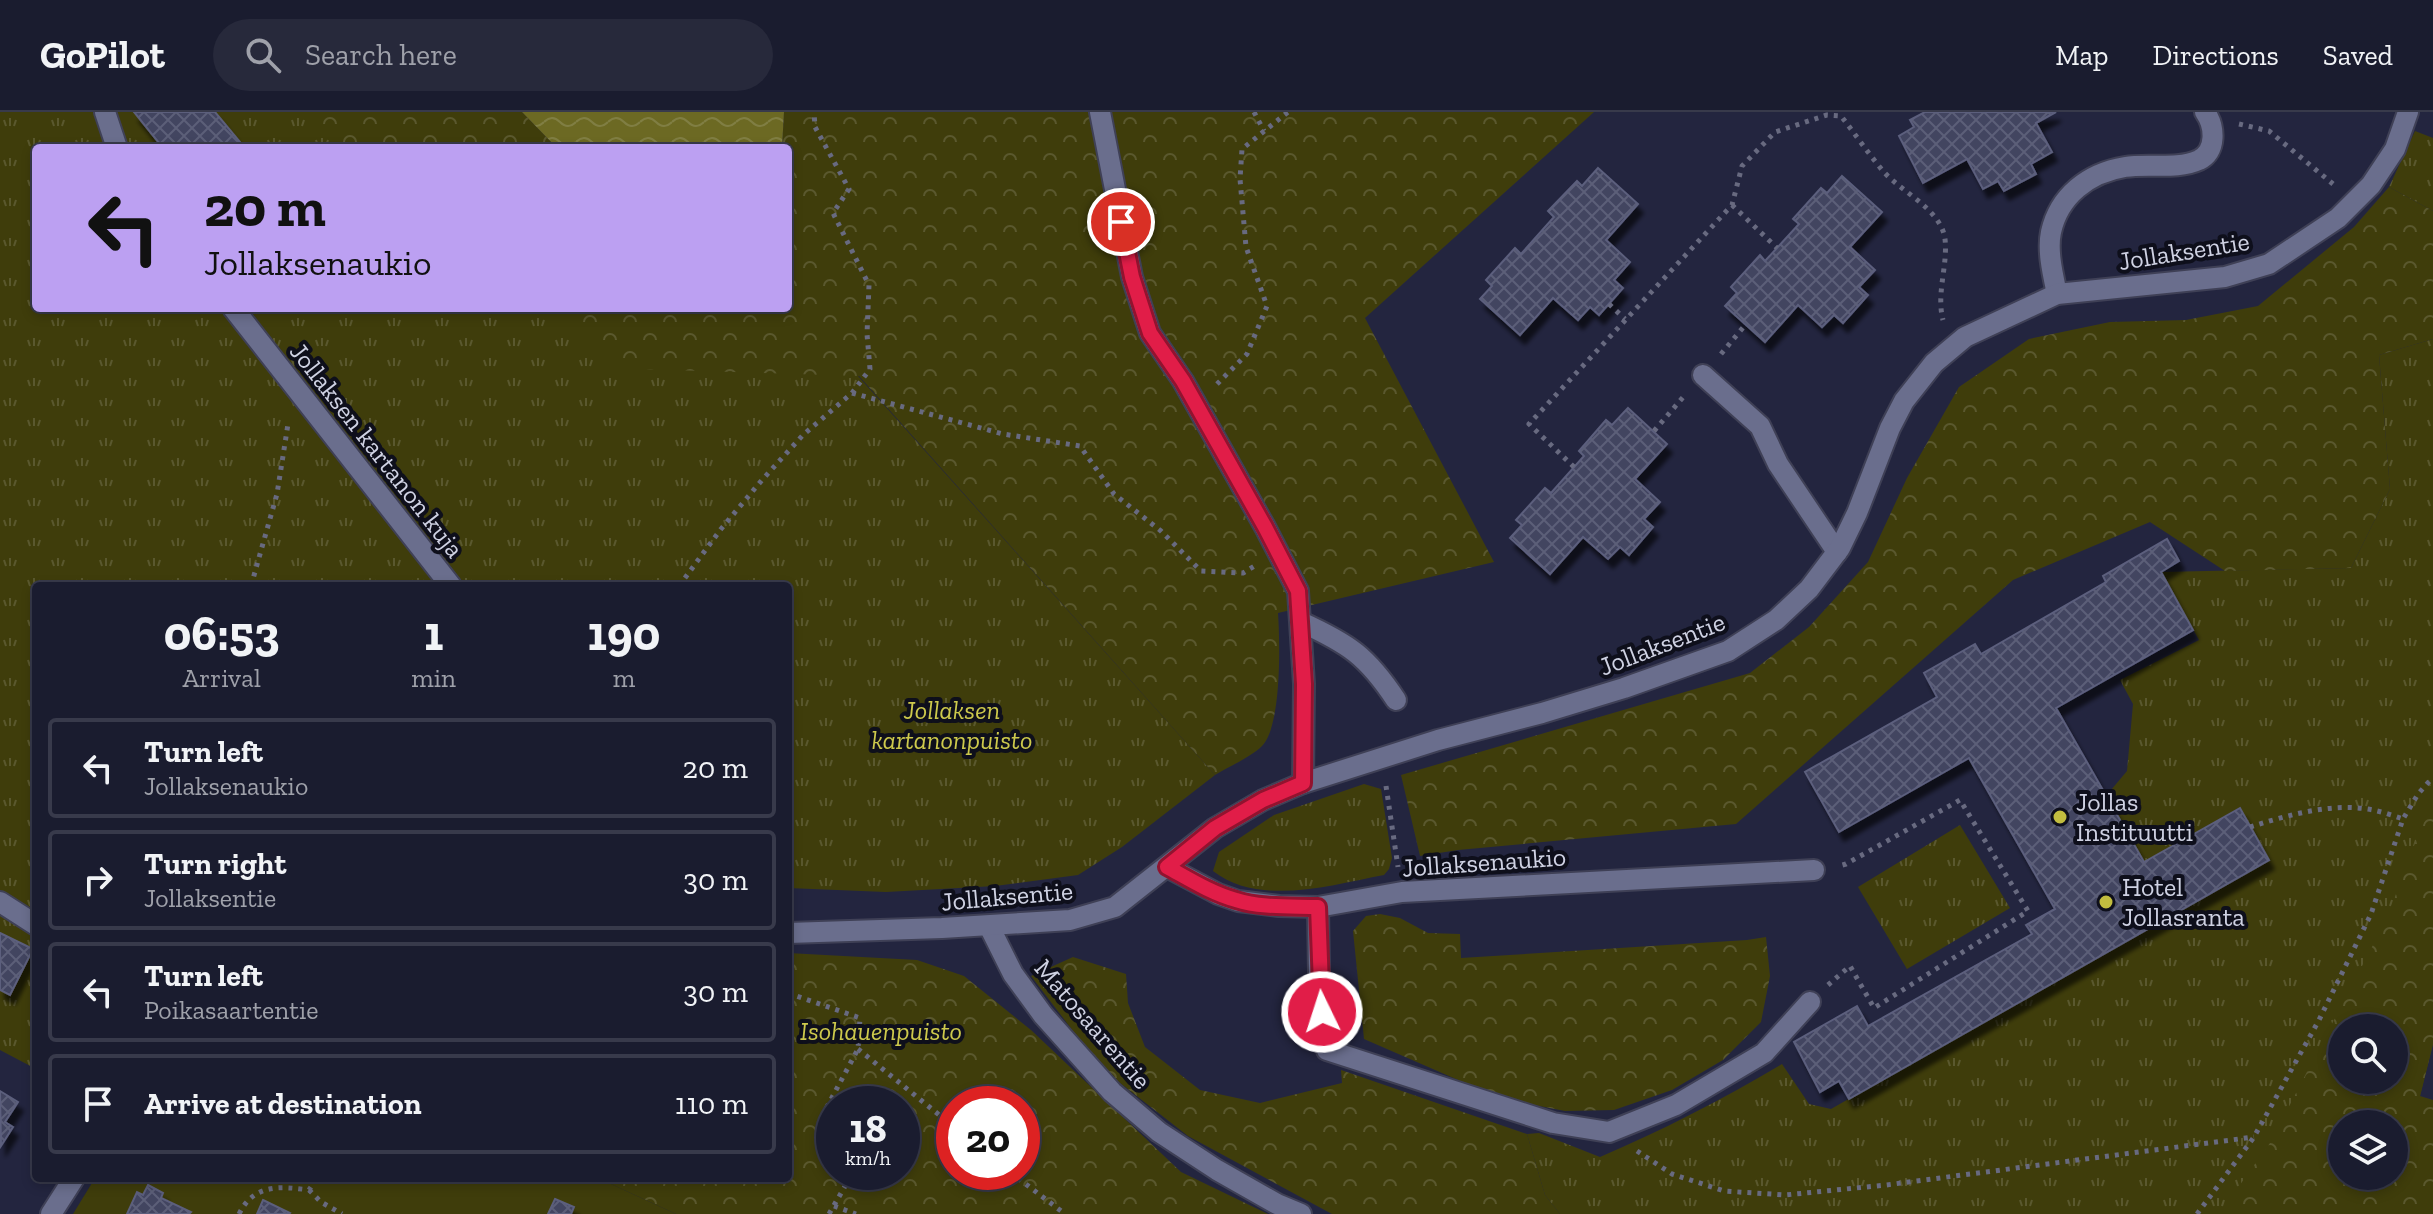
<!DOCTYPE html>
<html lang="en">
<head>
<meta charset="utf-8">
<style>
	:root { --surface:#1a1c2f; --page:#27293b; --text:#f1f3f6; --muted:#9fa1aa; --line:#383a4b }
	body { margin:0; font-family:"Zilla Slab",serif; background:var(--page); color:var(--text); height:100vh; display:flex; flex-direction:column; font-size:30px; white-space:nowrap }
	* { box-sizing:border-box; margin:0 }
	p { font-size:26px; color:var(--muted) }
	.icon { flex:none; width:44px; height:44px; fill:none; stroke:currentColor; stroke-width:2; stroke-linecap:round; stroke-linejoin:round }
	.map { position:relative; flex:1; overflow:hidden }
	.details { position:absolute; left:32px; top:470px; width:760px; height:600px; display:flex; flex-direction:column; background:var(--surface); border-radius:8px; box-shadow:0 4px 12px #0003,0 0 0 2px var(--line) }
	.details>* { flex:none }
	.top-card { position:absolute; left:32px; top:32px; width:760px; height:168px; border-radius:8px; box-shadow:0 4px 12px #0003,0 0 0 2px var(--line); background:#bca0f2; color:#111; overflow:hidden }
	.fabs { position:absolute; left:2328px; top:902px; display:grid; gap:16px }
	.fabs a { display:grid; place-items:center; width:80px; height:80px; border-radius:50%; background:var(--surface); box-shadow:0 4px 12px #0003,0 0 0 2px var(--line); font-size:40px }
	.speed { position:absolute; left:816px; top:974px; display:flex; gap:16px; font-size:40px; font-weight:700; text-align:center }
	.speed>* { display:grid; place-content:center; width:104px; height:104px; border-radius:50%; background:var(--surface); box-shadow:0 4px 12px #0003,0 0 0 2px var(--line); line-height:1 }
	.speed small { font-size:20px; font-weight:400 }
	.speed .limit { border:12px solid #d22; background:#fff; color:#111 }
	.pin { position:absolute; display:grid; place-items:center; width:68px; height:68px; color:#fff; margin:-34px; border:4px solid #fff; border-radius:50%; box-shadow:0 2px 8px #0007 }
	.me { position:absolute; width:88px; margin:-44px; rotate:356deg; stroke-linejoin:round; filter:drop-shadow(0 0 6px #0008) }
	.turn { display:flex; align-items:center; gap:28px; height:168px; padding:0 40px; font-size:36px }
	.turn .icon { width:104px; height:104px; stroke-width:2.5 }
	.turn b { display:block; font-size:56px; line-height:68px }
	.eta { display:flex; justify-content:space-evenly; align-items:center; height:136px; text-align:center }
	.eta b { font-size:48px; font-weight:800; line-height:56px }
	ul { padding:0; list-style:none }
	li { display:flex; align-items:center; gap:24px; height:100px; margin:0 16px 12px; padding:0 24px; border:4px solid var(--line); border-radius:8px }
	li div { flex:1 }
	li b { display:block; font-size:30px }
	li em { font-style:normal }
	header { display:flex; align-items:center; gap:48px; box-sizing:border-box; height:112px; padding:0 40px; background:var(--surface); border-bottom:2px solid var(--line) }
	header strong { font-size:38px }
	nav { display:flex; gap:44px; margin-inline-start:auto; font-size:28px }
	.search { width:560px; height:72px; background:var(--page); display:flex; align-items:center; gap:20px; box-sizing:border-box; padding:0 28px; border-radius:44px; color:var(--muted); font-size:30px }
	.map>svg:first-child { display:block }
	.grass { fill:url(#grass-tufts); fill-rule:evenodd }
	.forest { fill:url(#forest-crowns); fill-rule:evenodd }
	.garden { fill:#3f3d0b }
	.water { fill:url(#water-waves) }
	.building { fill:url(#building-cross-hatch); stroke:#5c5f7d; stroke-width:2; filter:url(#shadow) }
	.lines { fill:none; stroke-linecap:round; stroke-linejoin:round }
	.lane-casing { stroke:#3f4056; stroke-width:24 }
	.street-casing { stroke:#3f4056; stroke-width:24 }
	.secondary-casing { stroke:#3f4056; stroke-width:24 }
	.path { stroke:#686a80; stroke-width:5; stroke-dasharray:4 6; stroke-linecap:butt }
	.lane { stroke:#6a6e8d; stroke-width:20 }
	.street { stroke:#6a6e8d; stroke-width:20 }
	.secondary { stroke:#6a6e8d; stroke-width:20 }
	.route-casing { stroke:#92132f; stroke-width:20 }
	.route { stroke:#e11d48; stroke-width:14 }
	.poi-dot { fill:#c2bd3f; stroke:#0e0f1b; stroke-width:3 }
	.labels { text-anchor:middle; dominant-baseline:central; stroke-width:8; stroke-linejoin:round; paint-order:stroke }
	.street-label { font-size:26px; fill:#cfd2e3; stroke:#0e0f1b }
	.park-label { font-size:26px; font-style:italic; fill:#cdc94c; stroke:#0e0f1b }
	.poi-label { font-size:26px; fill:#cfd2e3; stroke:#0e0f1b; text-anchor:start }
</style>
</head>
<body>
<header>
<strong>GoPilot</strong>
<div class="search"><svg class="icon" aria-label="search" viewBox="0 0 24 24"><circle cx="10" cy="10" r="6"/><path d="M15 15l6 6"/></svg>Search here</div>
<nav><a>Map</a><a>Directions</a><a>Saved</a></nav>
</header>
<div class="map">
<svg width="2433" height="1102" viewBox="0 0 2433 1102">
	<defs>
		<pattern id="grass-tufts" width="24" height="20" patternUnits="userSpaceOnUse" patternTransform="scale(2)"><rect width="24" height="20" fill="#3f3d0b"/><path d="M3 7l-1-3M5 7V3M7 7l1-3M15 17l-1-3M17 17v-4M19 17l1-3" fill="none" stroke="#5a582e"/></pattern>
		<pattern id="forest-crowns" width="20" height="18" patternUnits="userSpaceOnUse" patternTransform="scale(2)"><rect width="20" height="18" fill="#3f3d0b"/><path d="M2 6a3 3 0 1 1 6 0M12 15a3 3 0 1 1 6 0" fill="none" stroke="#5a582e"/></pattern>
		<pattern id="water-waves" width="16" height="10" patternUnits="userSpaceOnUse" patternTransform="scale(2)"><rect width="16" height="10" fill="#6c6923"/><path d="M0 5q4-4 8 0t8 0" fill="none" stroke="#807e43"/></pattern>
		<pattern id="building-cross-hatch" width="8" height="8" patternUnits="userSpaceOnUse" patternTransform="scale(2)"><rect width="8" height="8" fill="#424461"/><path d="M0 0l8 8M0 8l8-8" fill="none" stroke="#5c5e78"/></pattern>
		<filter id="shadow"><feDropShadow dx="5" dy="9" stdDeviation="2" flood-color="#0009"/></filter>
	</defs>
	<rect width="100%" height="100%" fill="#23253f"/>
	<g class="grass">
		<path d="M0 0H520L555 36H36V196H788L858 264 1215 663 1122 735 1078 763 995 774 886 780 788 776V474H36V957L0 938Z"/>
		<path d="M2415 19 2433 26V99L2389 75Z"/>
		<path d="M2433 227V932L2420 984 2433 1102H1560L1545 1083 1527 1022 1539 1021 1600 1045C1663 1018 1723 987 1782 952L1809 992 1831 997 2269 748 2239 696 2144 750 2106 684 2127 659 2133 592 2120 568 2199 528 2161 460 2351 456 2390 377 2379 243ZM2342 916H2394V968H2342ZM2342 1012H2394V1064H2342Z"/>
		<path d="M1364 672 1381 677 1392 746 1389 757 1384 763C1331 773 1259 795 1213 759L1219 740 1274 703Z"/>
		<path d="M1960 713 2010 796 1907 857 1858 775Z"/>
	</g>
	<g class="forest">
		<path d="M311 0H522L557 36H337Z"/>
		<path d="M784 0H1594L1365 206 1494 450 1278 501C1280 529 1282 614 1262 634 1251 645 1228 655 1215 663L859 264 610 256 558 196H788V36H782Z"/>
		<path d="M2389 75 2433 99V227L2379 243 2390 377 2351 456 2225 459 2150 410 2013 468 1736 712 1458 738 1420 744 1401 663 1750 561 1809 515 1868 450 1907 366 1959 275 2029 227 2110 210 2186 208 2258 194 2354 115Z"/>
		<path d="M2433 694V932L2420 984 2433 988V1102H2219L2270 1031 2387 806 2420 718ZM2394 916V968H2342V916ZM2394 1012V1064H2342V1012Z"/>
		<path d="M1380 802 1400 806 1428 821 1460 822 1461 846 1747 828 1766 825 1770 864 1761 910 1723 948 1672 978 1614 998 1565 999 1519 990 1481 978 1364 927 1353 819 1366 804Z"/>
		<path d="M788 841 917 848 964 864 1031 918 1181 1060 1268 1102H676L598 1066H788ZM834 992H902V1060H834ZM954 992H1022V1060H954Z"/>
		<path d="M1073 845 1126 862 1128 891 1145 935 1200 978 1260 991 1342 971 1341 958 1527 1022 1545 1083 1560 1102H1332L1188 1024 1102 957 1031 864Z"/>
	</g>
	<path class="garden" d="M95 1066H598L676 1102H73Z"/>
	<path class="water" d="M522 0H784L782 36H557Z"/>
	<g class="building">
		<path d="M134 0H215L240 30 232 36H163Z"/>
		<path d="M1925 0H2056L2036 11 2052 40 2031 52 2036 62 2004 79 1998 69 1983 77 1967 47 1923 71 1899 24 1914 15 1910 8Z"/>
		<path d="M1598 56 1638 92 1606 128 1630 150 1614 168 1623 176 1599 203 1590 195 1578 208 1553 186 1520 223 1480 187 1492 174 1486 168 1515 136 1521 142 1554 105 1548 99 1577 69 1582 74Z"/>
		<path d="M1842 64 1882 100 1850 135 1875 158 1859 175 1868 183 1843 211 1834 203 1822 215 1798 193 1765 230 1725 194 1737 181 1731 175 1760 143 1765 149 1777 136 1799 112 1793 107 1821 76 1827 81Z"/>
		<path d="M1628 296 1667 332 1635 367 1660 390 1644 407 1653 415 1629 443 1620 435 1608 447 1583 425 1550 462 1510 426 1522 413 1516 408 1545 376 1551 381 1584 344 1579 339 1606 308 1612 313Z"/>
		<path d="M2167 427 2179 449 2161 460 2193 518 2056 596 2144 750 2240 696 2269 748 1849 987 1839 969 1820 980 1794 930 1857 894 1868 914 2032 822 2026 813 2055 797 1969 646 1839 720 1805 660 1937 585 1924 561 1975 532 1981 542 2106 470 2103 464Z"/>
		<path d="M0 821 33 837 10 883 0 878Z"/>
		<path d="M0 979 18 990 5 1010 13 1015 1 1034Z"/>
		<path d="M148 1073 163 1081 161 1086 191 1100 189 1102H127L137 1080 143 1083Z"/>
		<path d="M555 1087 574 1095 571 1102H548Z"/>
		<path d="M263 1088 290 1101 289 1102H257Z"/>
	</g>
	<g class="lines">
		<g class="lane-casing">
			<g id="lane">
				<path d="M105 0 117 36"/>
				<path d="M2057 182C2053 163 2047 139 2051 120 2059 84 2088 61 2125 55 2148 51 2177 58 2199 48 2217 39 2215 14 2205 0"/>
				<path d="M233 196 451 474"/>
				<path d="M1703 263 1760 314 1778 352 1837 440"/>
				<path d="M1301 510C1349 532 1367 544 1396 588"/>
				<path d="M0 790 36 813"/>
				<path d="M1318 795 1319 862 1327 938 1553 1011 1609 1020 1676 993 1764 941 1810 890"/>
			</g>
		</g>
		<g class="street-casing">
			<g id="street">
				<path d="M1100 0 1132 165 1150 221 1183 269 1265 415 1298 479 1304 572 1303 671 1438 628 1542 601 1624 576 1728 539 1776 508 1809 477 1840 436 1857 401 1890 316 1904 289 1934 251 1965 225 2057 182 2225 165 2269 152 2338 106 2371 73 2395 37 2408 0"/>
				<path d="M1167 755 1218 782 1238 789 1279 794 1318 795 1402 780 1814 758"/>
				<path d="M989 814 1013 862 1043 903 1112 980 1159 1020 1217 1058 1277 1092 1301 1102"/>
			</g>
		</g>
		<g class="secondary-casing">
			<g id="secondary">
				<path d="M788 821 942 816 1070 808 1115 795 1215 716 1263 688 1303 671"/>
				<path d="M51 1102 74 1066"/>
			</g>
		</g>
		<g class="path">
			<path d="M1254 0 1264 19"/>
			<path d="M2239 12 2269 19 2333 72"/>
			<path d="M1732 93 1777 136"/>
			<path d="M1609 192 1625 207"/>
			<path d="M1721 242 1746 212"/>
			<path d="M1217 272 1247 242 1267 194 1246 135 1240 67 1242 37 1288 0"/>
			<path d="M852 281 1003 322 1080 334 1114 382 1161 419 1201 459 1243 461 1256 453"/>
			<path d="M1654 319 1685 283"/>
			<path d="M1574 355 1529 312 1732 93 1742 54 1775 20 1827 3 1841 4C1855 22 1868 41 1883 59 1901 80 1941 97 1945 127 1948 154 1936 181 1943 208"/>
			<path d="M251 474 277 382 288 312"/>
			<path d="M679 474 721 417 762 368 803 323 852 281 870 257 867 222 869 173 833 101 849 77 815 15 814 0"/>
			<path d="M1386 674 1398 755"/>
			<path d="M2250 715C2288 703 2333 690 2373 698 2383 700 2394 704 2403 707"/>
			<path d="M1828 873 1850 854 1874 896 2028 799 1960 688 1846 752 1839 754"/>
			<path d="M788 881 860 906 858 937 820 1008 834 1032"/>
			<path d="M858 937 954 1015"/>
			<path d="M1637 1039 1672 1062 1724 1079 1785 1083 1886 1073 2254 1025"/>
			<path d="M1010 1060 1065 1102"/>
			<path d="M309 1078 321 1090 342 1102"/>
			<path d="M834 1094 856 1102"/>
			<path d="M239 1102C254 1072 279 1074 309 1078L317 1066"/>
			<path d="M829 1102 848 1069 845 1060"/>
			<path d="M2197 1102 2254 1025 2319 908 2371 802 2403 707 2418 682 2433 665"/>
		</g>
		<use href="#lane" class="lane"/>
		<use href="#street" class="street"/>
		<use href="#secondary" class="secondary"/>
	</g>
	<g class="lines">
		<g class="route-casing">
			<path id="route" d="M1121 110 1132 165 1150 221 1183 269 1265 415 1298 479 1304 572 1303 671 1263 688 1215 716 1167 755C1189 767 1211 781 1236 788 1261 796 1291 794 1318 795L1322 900"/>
		</g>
		<use href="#route" class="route"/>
	</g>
	<g class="poi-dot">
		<circle cx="2060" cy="705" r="8"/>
		<circle cx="2106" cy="790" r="8"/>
	</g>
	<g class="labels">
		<g class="street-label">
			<text transform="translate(2184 139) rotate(-9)">Jollaksentie</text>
			<text transform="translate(377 338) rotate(52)">Jollaksen kartanon kuja</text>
			<text transform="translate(1662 532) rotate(-21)">Jollaksentie</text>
			<text transform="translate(1484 750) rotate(-4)">Jollaksenaukio</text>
			<text transform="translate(1007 784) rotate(-5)">Jollaksentie</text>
			<text transform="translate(1093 912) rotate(49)">Matosaarentie</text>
		</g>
		<g class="park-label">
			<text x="952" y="598">Jollaksen<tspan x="952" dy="30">kartanonpuisto</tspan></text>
			<text x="881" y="919">Isohauenpuisto</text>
		</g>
		<g class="poi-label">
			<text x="2076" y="690">Jollas<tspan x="2076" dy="30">Instituutti</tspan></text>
			<text x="2122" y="775">Hotel<tspan x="2122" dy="30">Jollasranta</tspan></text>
		</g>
	</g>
</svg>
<div class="fabs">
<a><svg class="icon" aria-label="search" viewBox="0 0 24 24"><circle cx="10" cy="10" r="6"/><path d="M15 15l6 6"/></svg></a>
<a><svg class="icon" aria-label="layers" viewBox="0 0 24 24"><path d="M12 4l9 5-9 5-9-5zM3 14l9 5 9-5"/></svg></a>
</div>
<div class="speed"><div>18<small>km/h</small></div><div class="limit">20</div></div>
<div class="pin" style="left:1121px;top:110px;background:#d93025"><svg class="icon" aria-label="arrive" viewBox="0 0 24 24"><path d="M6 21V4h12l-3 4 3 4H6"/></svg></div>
<svg class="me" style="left:1322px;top:900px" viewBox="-20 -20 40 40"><circle r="17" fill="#e11d48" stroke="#fff" stroke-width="3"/><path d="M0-11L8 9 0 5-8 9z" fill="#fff"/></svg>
<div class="top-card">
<div class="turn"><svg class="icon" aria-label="left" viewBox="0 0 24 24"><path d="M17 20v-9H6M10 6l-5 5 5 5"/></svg><div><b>20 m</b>Jollaksenaukio</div></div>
</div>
<section class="details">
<div class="eta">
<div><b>06:53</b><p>Arrival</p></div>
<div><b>1</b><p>min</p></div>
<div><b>190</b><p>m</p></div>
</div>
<ul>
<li><svg class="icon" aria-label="left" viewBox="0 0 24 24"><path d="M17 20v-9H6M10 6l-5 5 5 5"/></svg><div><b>Turn left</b><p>Jollaksenaukio</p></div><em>20 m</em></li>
<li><svg class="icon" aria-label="right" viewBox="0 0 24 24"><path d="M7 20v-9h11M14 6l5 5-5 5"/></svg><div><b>Turn right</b><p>Jollaksentie</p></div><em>30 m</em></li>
<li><svg class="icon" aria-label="left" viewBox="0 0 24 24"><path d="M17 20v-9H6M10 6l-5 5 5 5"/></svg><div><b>Turn left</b><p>Poikasaartentie</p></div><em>30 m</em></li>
<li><svg class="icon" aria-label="arrive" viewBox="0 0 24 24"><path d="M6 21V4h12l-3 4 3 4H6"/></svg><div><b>Arrive at destination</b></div><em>110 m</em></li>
</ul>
</section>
</div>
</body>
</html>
